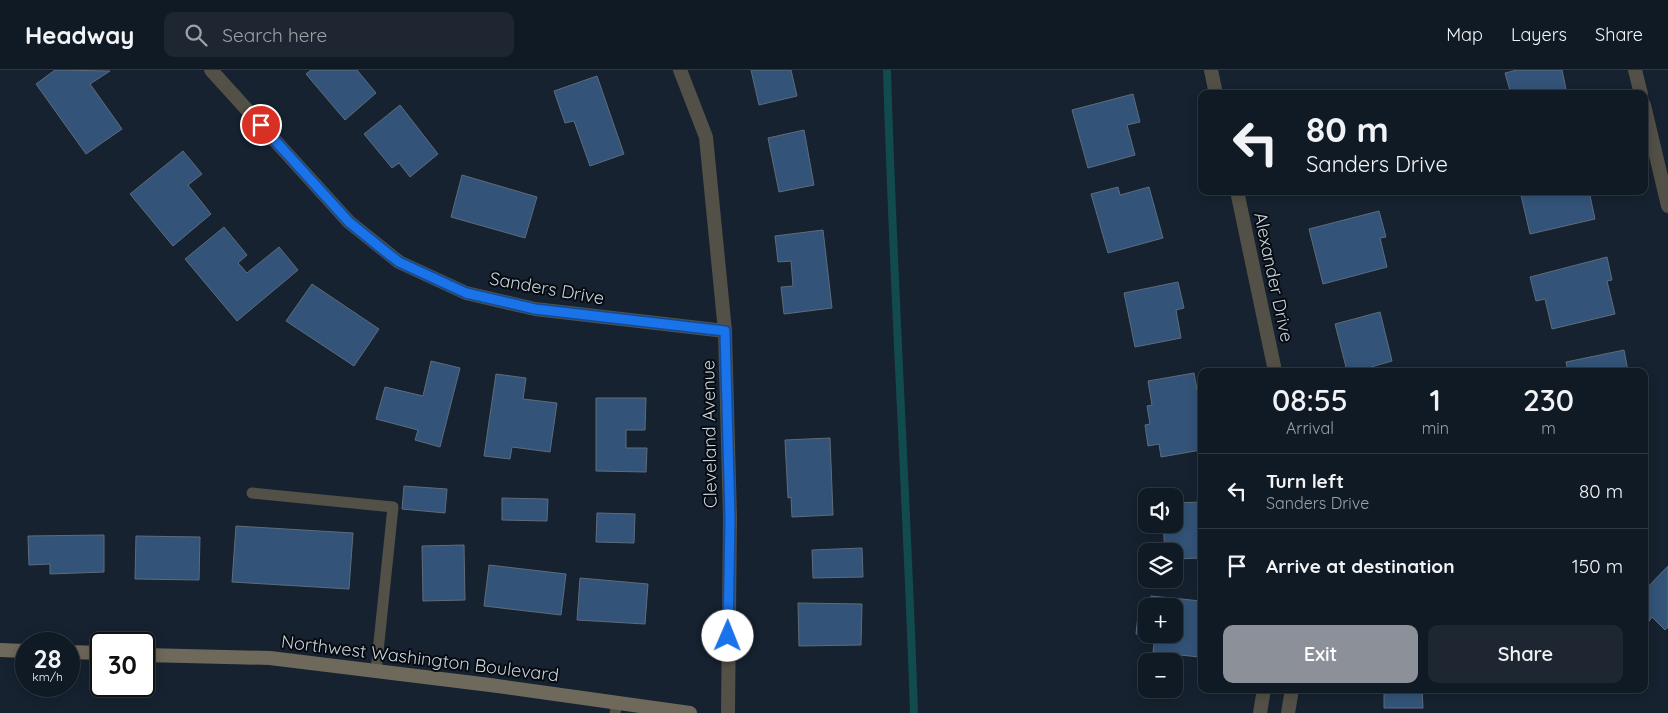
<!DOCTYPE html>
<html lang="en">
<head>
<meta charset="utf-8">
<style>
	:root { --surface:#101a24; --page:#1e2731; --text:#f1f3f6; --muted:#9ca1a6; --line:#303841; --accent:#8c9099 }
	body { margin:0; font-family:Quicksand,sans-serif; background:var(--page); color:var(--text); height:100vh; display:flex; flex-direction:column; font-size:19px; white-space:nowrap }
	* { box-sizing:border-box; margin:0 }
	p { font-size:16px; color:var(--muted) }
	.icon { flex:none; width:28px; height:28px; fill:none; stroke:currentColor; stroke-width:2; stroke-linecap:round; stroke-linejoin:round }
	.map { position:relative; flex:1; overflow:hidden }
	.details { position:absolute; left:1198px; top:298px; width:450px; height:325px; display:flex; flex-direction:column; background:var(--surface); border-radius:10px; box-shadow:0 2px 12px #0003,0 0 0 1px var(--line) }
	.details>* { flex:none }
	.top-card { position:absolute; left:1198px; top:20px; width:450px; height:105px; border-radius:10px; box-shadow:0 2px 12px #0003,0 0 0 1px var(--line); background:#101a24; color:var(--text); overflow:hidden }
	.buttons { position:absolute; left:1138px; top:418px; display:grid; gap:10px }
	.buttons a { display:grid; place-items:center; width:45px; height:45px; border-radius:10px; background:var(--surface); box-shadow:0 2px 12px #0003,0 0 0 1px var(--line); font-size:25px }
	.speed { position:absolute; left:15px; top:562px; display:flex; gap:10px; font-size:25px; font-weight:700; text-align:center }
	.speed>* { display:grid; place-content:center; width:65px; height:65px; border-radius:50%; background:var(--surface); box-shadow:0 2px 12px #0003,0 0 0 1px var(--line); line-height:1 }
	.speed small { font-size:12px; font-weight:400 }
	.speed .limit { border:2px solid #111; border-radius:8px; background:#fff; color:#111 }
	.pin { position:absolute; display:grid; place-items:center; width:42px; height:42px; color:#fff; margin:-21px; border:2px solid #fff; border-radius:50%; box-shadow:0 1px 5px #0007 }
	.me { position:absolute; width:55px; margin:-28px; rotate:1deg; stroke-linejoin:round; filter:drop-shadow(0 0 4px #0008) }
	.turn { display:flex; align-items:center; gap:18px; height:105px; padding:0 25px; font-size:22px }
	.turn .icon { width:65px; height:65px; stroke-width:2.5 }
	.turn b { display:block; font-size:35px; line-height:42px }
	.eta { display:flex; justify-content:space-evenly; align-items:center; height:85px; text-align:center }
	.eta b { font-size:30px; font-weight:600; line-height:35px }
	.primary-button { display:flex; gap:10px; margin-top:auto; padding:10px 25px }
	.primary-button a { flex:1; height:58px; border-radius:10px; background:var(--accent); color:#fff; font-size:20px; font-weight:600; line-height:58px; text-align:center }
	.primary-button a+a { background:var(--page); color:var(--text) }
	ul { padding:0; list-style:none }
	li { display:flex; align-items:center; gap:15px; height:75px; padding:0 25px; border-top:1px solid var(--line) }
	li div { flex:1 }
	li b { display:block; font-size:19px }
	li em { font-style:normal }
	header { display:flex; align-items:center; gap:30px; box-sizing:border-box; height:70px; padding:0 25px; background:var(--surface); border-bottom:1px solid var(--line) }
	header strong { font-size:24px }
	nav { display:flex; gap:28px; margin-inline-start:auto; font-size:18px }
	.search { width:350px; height:45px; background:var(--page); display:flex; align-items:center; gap:12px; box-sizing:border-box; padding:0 18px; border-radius:10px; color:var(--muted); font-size:19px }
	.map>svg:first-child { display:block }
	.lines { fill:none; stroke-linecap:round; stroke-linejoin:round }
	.stream { stroke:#114b4e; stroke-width:8 }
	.building { fill:#335478; stroke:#5d6c7d }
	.service { stroke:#535047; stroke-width:11 }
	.minor { stroke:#535047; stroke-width:14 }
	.secondary { stroke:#6f695c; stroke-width:14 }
	.route-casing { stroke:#114b97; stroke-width:12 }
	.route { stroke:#1a73e8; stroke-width:9 }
	.labels { text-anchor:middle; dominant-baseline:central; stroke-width:4; stroke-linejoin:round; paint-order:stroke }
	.street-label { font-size:18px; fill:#cad3dc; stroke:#060b11 }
</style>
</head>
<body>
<header>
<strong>Headway</strong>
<div class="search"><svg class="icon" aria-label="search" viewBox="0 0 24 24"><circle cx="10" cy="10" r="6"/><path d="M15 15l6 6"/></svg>Search here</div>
<nav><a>Map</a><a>Layers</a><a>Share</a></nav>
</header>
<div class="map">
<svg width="1668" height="643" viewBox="0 0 1668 643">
	<rect width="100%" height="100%" fill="#162230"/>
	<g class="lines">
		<path class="stream" d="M887 0C893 214 907 429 914 643"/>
	</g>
	<g class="building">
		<path d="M55 0 110 1 90 14 122 59 86 84 36 14Z"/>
		<path d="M311 0H357L376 23 345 50 306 4Z"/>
		<path d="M751 0H791L797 26 759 35Z"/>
		<path d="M1517 0H1562L1567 24H1511L1505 3Z"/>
		<path d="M597 6 624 84 590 96 574 51 565 53 554 21Z"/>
		<path d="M1133 24 1140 52 1127 55 1135 85 1088 98 1072 40Z"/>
		<path d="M400 35 438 84 410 107 399 93 392 98 364 64Z"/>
		<path d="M804 60 814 115 779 122 768 68Z"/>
		<path d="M183 81 202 104 188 115 211 144 173 176 130 124Z"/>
		<path d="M462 105 537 127 525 168 451 147Z"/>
		<path d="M1118 117 1120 125 1149 117 1163 168 1108 183 1091 124Z"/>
		<path d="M1520 121H1589L1595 149 1530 164Z"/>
		<path d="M1379 141 1386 167 1380 168 1387 197 1323 214 1309 159Z"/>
		<path d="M224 157 247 185 238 193 247 203 279 177 298 200 237 251 185 189Z"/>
		<path d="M823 160 832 238 784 244 781 217 793 216 791 191 778 192 775 166Z"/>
		<path d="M1607 187 1612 210 1607 211 1615 244 1552 259 1545 229 1536 231 1530 207Z"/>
		<path d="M1178 212 1184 238 1176 240 1181 268 1135 277 1124 223Z"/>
		<path d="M312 214 379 259 354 296 286 251Z"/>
		<path d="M1380 242 1392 291 1371 297 1372 301H1347L1335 254Z"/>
		<path d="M1624 280 1628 301H1568L1566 292Z"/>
		<path d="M431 291 460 298 440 377 415 370 418 360 376 349 385 317 423 326Z"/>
		<path d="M1194 303 1201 342V380L1161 387 1159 374 1148 376 1145 355 1150 354 1147 336 1152 335 1148 311Z"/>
		<path d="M496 304 526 308 523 329 557 333 550 382 512 377 510 389 484 386Z"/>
		<path d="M596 328H646L645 360H626V378H647L646 402 596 401Z"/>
		<path d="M830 368 833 445 792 447 791 427 788 428 785 370Z"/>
		<path d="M404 416 447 419 445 443 402 439Z"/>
		<path d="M502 428 548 429 547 451 502 450Z"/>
		<path d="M1201 432V488L1174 489V481H1165L1163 454H1174V433Z"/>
		<path d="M597 443 635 444 634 473 596 472Z"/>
		<path d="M236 456 353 463 349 519 232 512Z"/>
		<path d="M104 465V502L50 504V494L29 495 28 466Z"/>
		<path d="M136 466 200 467 199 510 135 509Z"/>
		<path d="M464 475 465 530 423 531 422 476Z"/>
		<path d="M862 478 863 507 813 508 812 480Z"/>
		<path d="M489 495 566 504 561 545 484 536Z"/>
		<path d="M1668 496V557L1665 560 1652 547 1647 554 1644 551V521Z"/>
		<path d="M580 508 648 514 645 554 577 550Z"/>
		<path d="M1151 526 1201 531 1199 587 1153 582 1155 566 1136 564 1139 536H1148H1146V564H1174V536H1150Z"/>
		<path d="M798 533 862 534 861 575 799 576Z"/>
		<path d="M1384 619H1422L1423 638H1384Z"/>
	</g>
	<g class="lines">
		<g class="service">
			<path d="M252 423 393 437 376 601"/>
			<path d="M615 643 617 633"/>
		</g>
		<g class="minor">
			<path d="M211 0 349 152 399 192 466 223 535 239 725 261"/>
			<path d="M680 0 706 67 725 261 730 448 728 643"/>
			<path d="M1211 0 1216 24"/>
			<path d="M1635 0 1641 24"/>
			<path d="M1644 35 1668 136"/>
			<path d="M1237 121 1275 301"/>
			<path d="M1260 643 1264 619"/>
			<path d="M1288 643 1292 619"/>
		</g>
		<g class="secondary">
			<path d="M0 580 26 581"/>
			<path d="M69 582 101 583"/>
			<path d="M144 585 270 588 490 615 690 643"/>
		</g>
	</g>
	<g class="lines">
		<g class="route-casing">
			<path id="route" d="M261 55 349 152 386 182 399 192 466 223 535 239 725 261 730 448 728 566"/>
		</g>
		<use href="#route" class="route"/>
	</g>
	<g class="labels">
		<g class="street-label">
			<text transform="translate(1274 207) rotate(78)">Alexander Drive</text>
			<text transform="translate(547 218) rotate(10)">Sanders Drive</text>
			<text transform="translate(709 364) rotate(-91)">Cleveland Avenue</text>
			<text transform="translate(420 588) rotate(7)">Northwest Washington Boulevard</text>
		</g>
	</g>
</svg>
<div class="buttons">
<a><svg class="icon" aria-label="sound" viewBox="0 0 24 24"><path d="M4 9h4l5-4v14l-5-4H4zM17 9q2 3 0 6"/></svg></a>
<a><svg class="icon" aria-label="layers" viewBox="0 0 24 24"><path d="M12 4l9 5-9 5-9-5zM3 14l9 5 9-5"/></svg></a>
<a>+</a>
<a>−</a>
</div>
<div class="speed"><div>28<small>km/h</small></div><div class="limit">30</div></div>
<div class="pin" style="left:261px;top:55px;background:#d93025"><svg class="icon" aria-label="arrive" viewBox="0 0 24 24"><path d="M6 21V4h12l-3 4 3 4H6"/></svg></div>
<svg class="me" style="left:728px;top:566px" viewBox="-20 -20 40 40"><circle r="19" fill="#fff"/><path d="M0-13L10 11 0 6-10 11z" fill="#1a73e8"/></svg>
<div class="top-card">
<div class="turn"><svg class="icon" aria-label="left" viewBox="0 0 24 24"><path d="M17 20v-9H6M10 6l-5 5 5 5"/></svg><div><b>80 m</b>Sanders Drive</div></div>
</div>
<section class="details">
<div class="eta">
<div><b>08:55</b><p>Arrival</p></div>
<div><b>1</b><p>min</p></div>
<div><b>230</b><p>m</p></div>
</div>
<ul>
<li><svg class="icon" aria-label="left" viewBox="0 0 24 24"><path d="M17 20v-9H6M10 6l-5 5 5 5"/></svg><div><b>Turn left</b><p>Sanders Drive</p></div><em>80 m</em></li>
<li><svg class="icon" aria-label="arrive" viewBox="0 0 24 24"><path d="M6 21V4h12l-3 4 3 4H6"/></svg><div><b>Arrive at destination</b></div><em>150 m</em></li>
</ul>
<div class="primary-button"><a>Exit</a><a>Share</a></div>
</section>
</div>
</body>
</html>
